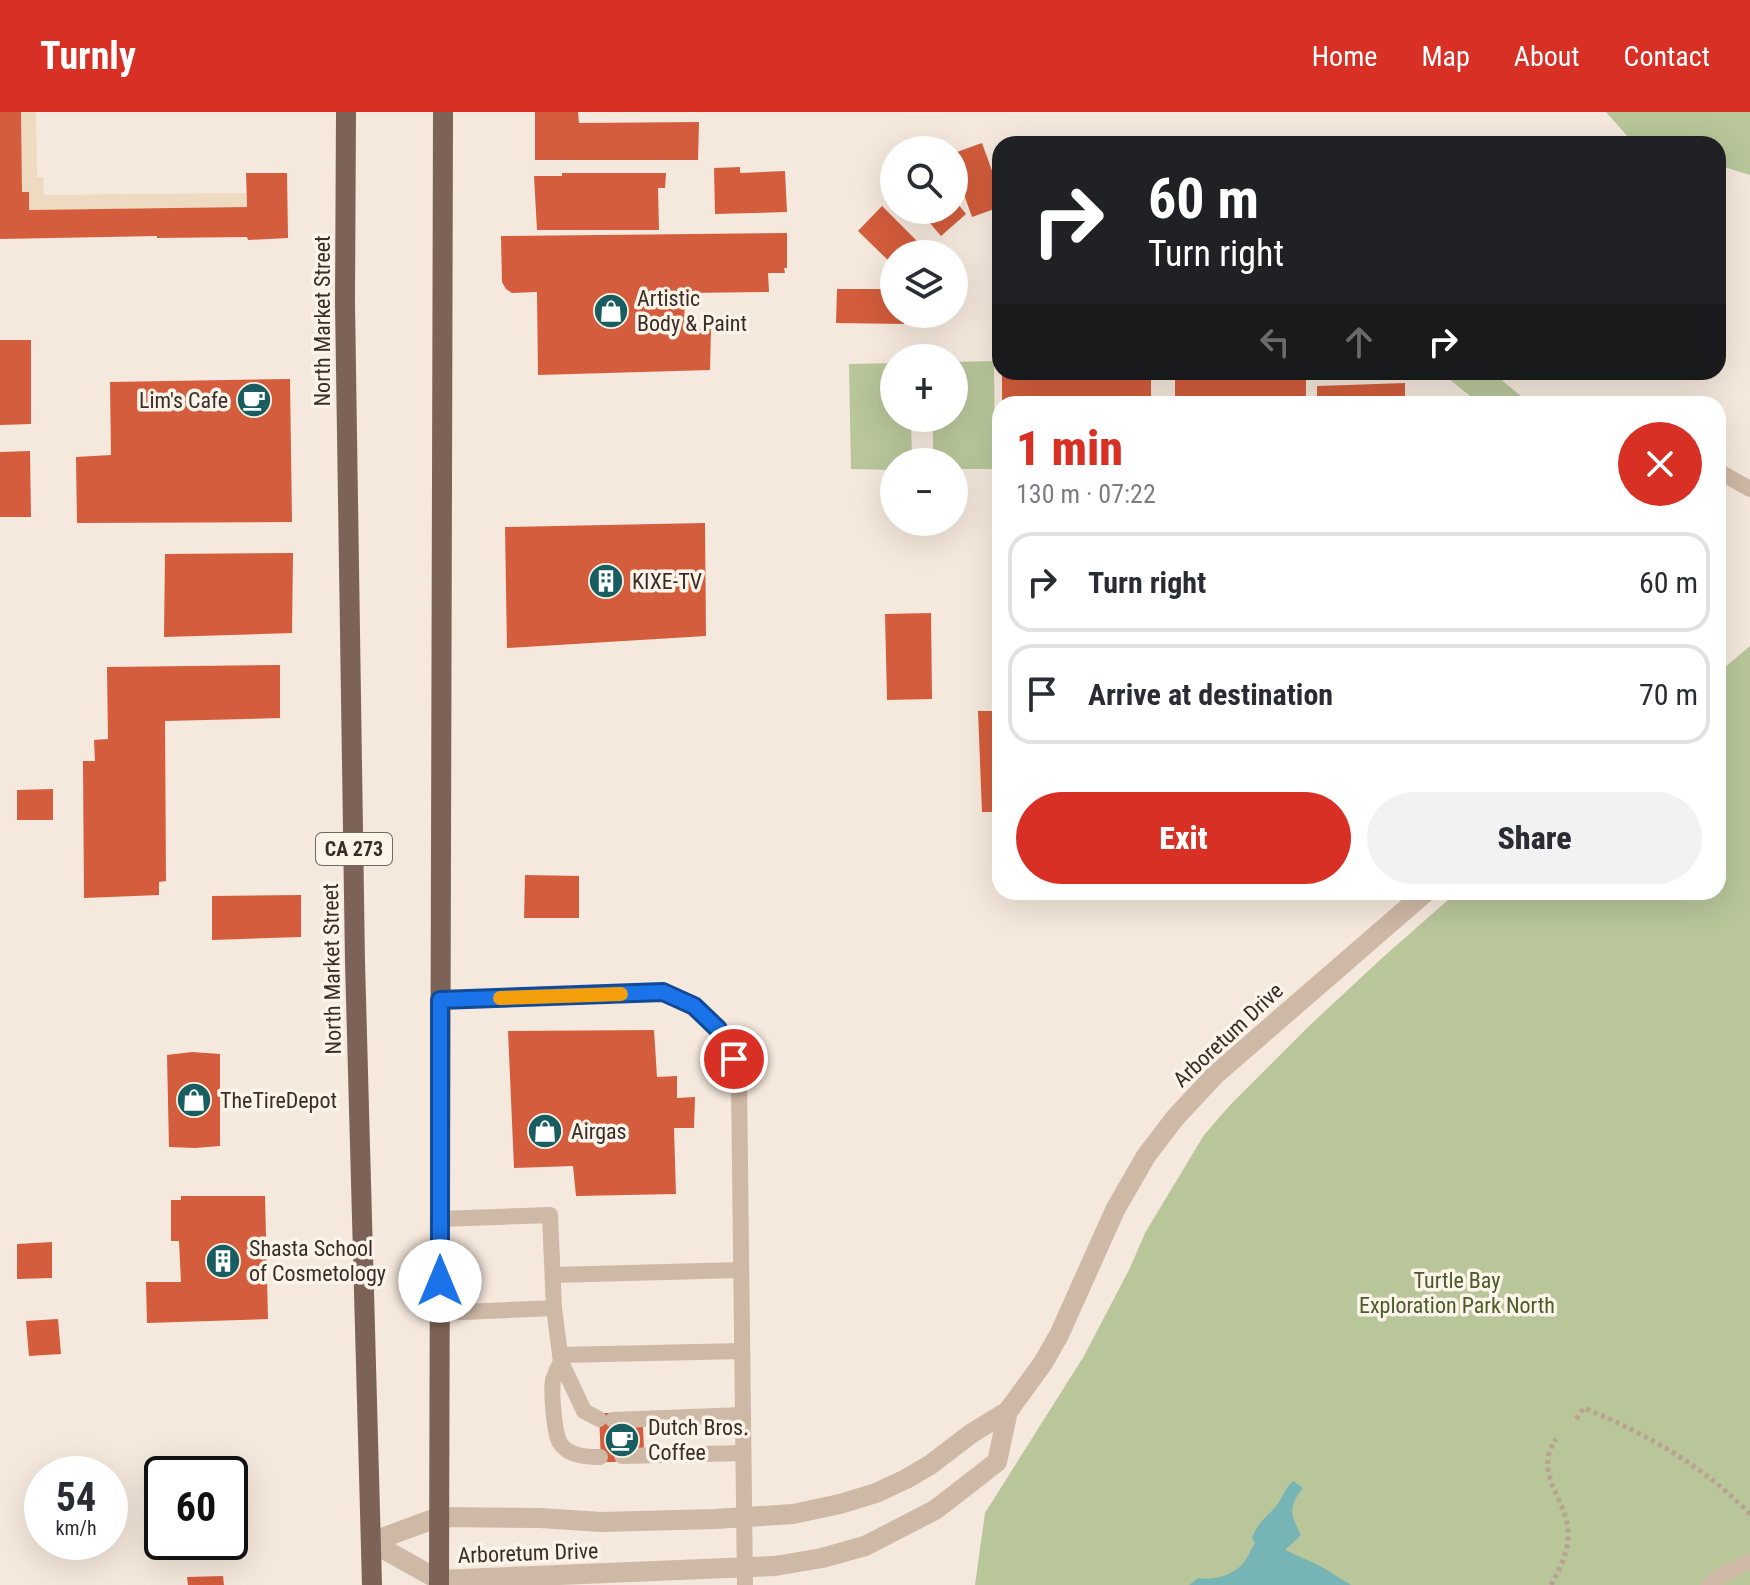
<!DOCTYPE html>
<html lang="en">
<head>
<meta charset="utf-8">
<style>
	:root { --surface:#fff; --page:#f2f2f3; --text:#2b2b33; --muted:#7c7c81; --line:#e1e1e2; --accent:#d93025 }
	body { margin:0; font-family:"Roboto Condensed",sans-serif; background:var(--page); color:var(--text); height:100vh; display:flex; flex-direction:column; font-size:30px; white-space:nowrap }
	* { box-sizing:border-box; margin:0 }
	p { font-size:26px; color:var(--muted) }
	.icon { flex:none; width:44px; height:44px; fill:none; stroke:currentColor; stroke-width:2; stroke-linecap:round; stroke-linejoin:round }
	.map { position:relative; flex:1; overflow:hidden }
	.drawer { position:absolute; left:992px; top:284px; width:734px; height:504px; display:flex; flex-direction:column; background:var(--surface); border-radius:24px; box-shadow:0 8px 32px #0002 }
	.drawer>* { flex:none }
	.hud { position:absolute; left:992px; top:24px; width:734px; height:244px; border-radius:24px; box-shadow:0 8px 32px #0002; background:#202124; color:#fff; overflow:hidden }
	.buttons { position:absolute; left:880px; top:24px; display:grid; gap:16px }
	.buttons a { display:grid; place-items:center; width:88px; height:88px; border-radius:50%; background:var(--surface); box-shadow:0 8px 32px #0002; font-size:40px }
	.speed { position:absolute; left:24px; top:1344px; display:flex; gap:16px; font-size:40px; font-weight:700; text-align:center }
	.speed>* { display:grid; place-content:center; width:104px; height:104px; border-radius:50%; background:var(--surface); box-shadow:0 8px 32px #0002; line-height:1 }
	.speed small { font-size:20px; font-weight:400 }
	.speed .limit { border:4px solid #111; border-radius:12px; background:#fff; color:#111 }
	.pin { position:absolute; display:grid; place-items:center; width:68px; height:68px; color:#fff; margin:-34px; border:4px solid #fff; border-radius:50%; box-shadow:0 2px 8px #0007 }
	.me { position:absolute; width:88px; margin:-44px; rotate:0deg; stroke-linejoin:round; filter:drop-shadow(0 0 6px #0008) }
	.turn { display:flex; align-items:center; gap:28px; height:168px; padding:0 24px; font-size:36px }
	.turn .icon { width:104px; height:104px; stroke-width:2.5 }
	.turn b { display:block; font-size:56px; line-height:68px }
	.lanes { display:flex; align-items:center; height:76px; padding:0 24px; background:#0003; justify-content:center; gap:40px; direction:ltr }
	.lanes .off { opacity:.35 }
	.round { display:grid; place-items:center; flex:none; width:84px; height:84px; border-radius:42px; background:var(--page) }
	.overview { display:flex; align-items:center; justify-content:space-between; height:136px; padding:0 24px }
	h1 { font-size:48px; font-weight:800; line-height:60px; color:var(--accent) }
	.action { display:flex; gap:16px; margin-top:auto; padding:16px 24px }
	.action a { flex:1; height:92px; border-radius:48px; background:var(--accent); color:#fff; font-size:32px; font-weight:800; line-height:92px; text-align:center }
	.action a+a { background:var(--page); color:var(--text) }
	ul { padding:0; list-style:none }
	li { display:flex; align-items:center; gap:24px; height:100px; margin:0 16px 12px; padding:0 8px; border:4px solid var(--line); border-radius:24px }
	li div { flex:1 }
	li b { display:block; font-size:30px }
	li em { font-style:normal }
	header { display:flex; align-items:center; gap:48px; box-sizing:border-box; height:112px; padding:0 40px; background:var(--accent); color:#fff }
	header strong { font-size:38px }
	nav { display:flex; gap:44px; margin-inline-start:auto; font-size:28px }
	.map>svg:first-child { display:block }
	.green { fill:#b8c69a }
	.plaza { fill:#eed9c1 }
	.water { fill:#77b4b5 }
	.building { fill:#d35d3c }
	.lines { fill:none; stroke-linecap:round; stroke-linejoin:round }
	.path { stroke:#baa190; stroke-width:5; stroke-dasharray:4 4; stroke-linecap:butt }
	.service { stroke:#ceb8a6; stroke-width:16 }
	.minor { stroke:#ceb8a6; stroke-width:20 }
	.primary { stroke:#7d6357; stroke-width:20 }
	.route-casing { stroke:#114b97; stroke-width:20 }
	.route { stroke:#1a73e8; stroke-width:14 }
	.slow { stroke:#f59e0b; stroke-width:14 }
	.labels { text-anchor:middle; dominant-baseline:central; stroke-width:7; stroke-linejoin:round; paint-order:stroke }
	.shield { fill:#fcf3e9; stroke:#746862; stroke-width:2 }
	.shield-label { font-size:20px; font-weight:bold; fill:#3a2d28 }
	.poi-label { font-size:22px; fill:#3a2d28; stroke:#fcf3e9; text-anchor:start }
	.street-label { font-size:22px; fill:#3a2d28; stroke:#fcf3e9 }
	.park-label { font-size:22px; fill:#4a5b29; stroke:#fcf3e9 }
</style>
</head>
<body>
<header>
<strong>Turnly</strong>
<nav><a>Home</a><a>Map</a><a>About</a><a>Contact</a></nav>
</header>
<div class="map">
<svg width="1750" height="1473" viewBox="0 0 1750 1473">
	<rect width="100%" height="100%" fill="#f5e8dc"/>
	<g class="green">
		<path d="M1606 0H1750V63L1718 53V32H1649L1629 26Z"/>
		<path d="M994 249 995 357H954V350H933V306H954V250Z"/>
		<path d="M894 251V306H911L912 350H894V358L851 357 849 252Z"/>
		<path d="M1440 260H1492L1527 289 1522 292H1480Z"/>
		<path d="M1750 534V1473H975L985 1401 1084 1244 1130 1156 1145 1121 1204 1023 1231 992 1307 916 1381 847 1457 780H1718V561Z"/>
	</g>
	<path class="plaza" d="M21 0H36L37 65H43L44 83 246 81 247 95 29 98V81L22 80Z"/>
	<path class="water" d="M1293 1369 1303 1376C1288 1395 1290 1402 1301 1423L1285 1438 1320 1454 1351 1473H1189L1198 1466C1214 1469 1235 1463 1245 1449 1249 1443 1251 1437 1255 1431L1252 1426C1257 1411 1268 1404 1277 1393 1283 1385 1285 1376 1293 1369Z"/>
	<g class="building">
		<path d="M0 0H21L22 80H29V98L247 95 246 61H287L288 126 248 128 247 125 157 126V124L0 127Z"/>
		<path d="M535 0H578L579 11 699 10 698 48H535Z"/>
		<path d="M982 31 1000 81V95L972 105 954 54V41Z"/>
		<path d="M740 55V61L785 59 787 100 715 102 714 56Z"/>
		<path d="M562 61H666L665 76H658L659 118H537L534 64H562Z"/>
		<path d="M954 87 966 102 941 124 919 98H954Z"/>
		<path d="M882 94 928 140 927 142H894V154L858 119Z"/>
		<path d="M787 121V156H784L785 161H768L769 180 685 181 684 216 711 217 710 258 538 263 537 180 512 181 506 177 502 170 501 124Z"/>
		<path d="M837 177H894V202H904V212L836 211Z"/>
		<path d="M0 228H31V312L0 313Z"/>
		<path d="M1002 260H1151V290L1114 292H1002Z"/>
		<rect x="1175" y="260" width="131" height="32"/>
		<path d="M290 267 292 410 77 411 76 345 111 343 110 270Z"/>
		<path d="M1405 271V292H1317V274Z"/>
		<path d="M30 339 31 405H0V340Z"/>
		<path d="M705 411 706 524 507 536 505 415Z"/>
		<path d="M293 441 292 521 164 525 165 442Z"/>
		<path d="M931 501 932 587 887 588 885 502Z"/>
		<path d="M280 553V606L165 609 166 769 159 770V783L84 786 83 649H95L94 628 108 627 107 555Z"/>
		<path d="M978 599H1000V700H982Z"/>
		<path d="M53 677V708H17V678Z"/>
		<path d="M525 763 579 764V806H524Z"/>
		<path d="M301 783V825L212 828V784Z"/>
		<path d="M654 918 657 965 677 964V986L695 985 694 1016H674L676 1082 576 1084 573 1054 514 1056 508 919Z"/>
		<path d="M192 940 220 942V1034L195 1036 169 1035 167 943Z"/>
		<path d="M181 1084H265L268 1207 147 1211 146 1170H181L179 1129H171V1088H181Z"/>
		<path d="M52 1130V1166L17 1167V1132Z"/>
		<path d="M58 1207 61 1242 29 1244 26 1209Z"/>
		<path d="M599 1301H612L613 1317 643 1315 644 1339 615 1350H601Z"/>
		<path d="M223 1464 224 1473H188L187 1465Z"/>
	</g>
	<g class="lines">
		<g class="path">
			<path d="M1576 1307 1584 1296C1647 1322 1702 1353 1750 1402"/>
			<path d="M1551 1473C1560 1456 1570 1438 1568 1418 1565 1385 1533 1360 1556 1327"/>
		</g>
		<g class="service">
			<path d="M1718 359 1750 377"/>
			<path d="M440 888 663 880C672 884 684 888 693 893 719 909 733 942 739 970L745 1473"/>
			<path d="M553 1163 741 1158"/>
			<path d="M554 1196 561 1250 584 1299 599 1307"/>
			<path d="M440 1201 554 1196 550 1103 440 1107"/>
			<path d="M560 1243 742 1239"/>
			<path d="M561 1250C558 1255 555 1262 553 1268 551 1279 554 1321 560 1331 568 1344 586 1345 600 1345"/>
			<path d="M613 1308 743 1303"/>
			<path d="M622 1344 743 1341"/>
			<path d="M1709 1473 1717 1466 1750 1449"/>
		</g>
		<g class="minor">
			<path d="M371 1430 439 1405 540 1406 601 1410 715 1407 793 1402 840 1392 876 1381 906 1367 930 1353 972 1321 1008 1299 1043 1251 1059 1223 1115 1098 1146 1044 1175 1006 1215 963 1426 780"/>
			<path d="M371 1430 439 1468 775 1454 822 1446 865 1434 935 1398 997 1350 1008 1299"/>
		</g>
		<g class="primary">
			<path d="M346 0 345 190 355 850 372 1473"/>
			<path d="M439 1473 443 0"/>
		</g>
	</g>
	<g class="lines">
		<g class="route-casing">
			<path id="route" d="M440 1169V888L663 880 694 894 718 917 734 947"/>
		</g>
		<use href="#route" class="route"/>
		<path class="slow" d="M500 886 621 882"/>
	</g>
	<defs>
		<g id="shop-disc" transform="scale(1.8)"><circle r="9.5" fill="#185d60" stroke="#fcf3e9"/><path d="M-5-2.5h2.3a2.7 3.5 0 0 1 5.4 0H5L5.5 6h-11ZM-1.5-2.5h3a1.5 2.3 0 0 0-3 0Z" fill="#fff"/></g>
		<g id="cafe-disc" transform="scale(1.8)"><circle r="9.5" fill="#185d60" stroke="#fcf3e9"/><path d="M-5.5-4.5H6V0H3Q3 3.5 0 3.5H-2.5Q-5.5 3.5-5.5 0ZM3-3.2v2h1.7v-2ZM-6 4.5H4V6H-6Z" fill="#fff"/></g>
		<g id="building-disc" transform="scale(1.8)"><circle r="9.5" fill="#185d60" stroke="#fcf3e9"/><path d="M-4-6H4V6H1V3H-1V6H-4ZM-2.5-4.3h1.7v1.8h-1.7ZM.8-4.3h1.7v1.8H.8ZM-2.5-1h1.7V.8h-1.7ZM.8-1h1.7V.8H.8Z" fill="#fff"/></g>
	</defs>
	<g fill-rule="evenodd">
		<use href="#shop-disc" x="611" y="199"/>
		<use href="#cafe-disc" x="254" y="288"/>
		<use href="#building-disc" x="606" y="469"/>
		<use href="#shop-disc" x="194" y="988"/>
		<use href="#shop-disc" x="545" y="1019"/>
		<use href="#building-disc" x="223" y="1149"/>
		<use href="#cafe-disc" x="622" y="1328"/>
	</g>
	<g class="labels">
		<rect class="shield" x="316" y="721" width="76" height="32" rx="6"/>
		<g class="shield-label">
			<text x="354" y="737">CA 273</text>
		</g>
		<g class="poi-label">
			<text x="637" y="186">Artistic<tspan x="637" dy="25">Body &amp; Paint</tspan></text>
			<text x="228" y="288" text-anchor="end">Lim's Cafe</text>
			<text x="632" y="469">KIXE-TV</text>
			<text x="220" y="988">TheTireDepot</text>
			<text x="571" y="1019">Airgas</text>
			<text x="249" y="1136">Shasta School<tspan x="249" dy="25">of Cosmetology</tspan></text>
			<text x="648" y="1315">Dutch Bros.<tspan x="648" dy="25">Coffee</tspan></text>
		</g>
		<g class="street-label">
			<text transform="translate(322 209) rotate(-90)">North Market Street</text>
			<text transform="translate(332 857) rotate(-91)">North Market Street</text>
			<text transform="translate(1228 923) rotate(-43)">Arboretum Drive</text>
			<text transform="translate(528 1441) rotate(-2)">Arboretum Drive</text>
		</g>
		<g class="park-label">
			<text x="1457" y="1168">Turtle Bay<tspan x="1457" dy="25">Exploration Park North</tspan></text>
		</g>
	</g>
</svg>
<div class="buttons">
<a><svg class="icon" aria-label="search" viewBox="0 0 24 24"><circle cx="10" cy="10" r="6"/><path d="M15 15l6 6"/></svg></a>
<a><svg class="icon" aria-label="layers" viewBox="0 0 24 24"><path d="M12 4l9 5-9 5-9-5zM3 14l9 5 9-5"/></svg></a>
<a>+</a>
<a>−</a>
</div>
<div class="speed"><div>54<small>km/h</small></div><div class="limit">60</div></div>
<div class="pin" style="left:734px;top:947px;background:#d93025"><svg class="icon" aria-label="arrive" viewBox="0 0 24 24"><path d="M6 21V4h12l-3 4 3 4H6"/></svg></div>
<svg class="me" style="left:440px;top:1169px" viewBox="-20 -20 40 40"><circle r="19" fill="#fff"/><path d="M0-13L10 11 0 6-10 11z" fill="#1a73e8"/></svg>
<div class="hud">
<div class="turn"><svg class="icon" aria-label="right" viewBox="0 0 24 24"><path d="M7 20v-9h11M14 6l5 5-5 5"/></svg><div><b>60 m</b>Turn right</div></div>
<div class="lanes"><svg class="icon off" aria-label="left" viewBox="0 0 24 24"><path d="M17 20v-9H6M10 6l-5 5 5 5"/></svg><svg class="icon off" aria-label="ahead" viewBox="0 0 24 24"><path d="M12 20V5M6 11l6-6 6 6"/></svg><svg class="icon" aria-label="right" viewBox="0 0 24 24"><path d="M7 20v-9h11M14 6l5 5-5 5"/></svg></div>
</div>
<section class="drawer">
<div class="overview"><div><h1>1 min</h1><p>130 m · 07:22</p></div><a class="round" style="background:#d93025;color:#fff"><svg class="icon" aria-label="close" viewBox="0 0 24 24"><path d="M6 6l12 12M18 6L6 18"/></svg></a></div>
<ul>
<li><svg class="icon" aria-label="right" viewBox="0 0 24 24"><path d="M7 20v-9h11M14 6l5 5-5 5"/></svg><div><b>Turn right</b></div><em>60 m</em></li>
<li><svg class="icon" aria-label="arrive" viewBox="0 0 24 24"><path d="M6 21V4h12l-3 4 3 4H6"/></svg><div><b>Arrive at destination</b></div><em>70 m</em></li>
</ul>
<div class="action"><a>Exit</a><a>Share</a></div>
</section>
</div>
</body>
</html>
